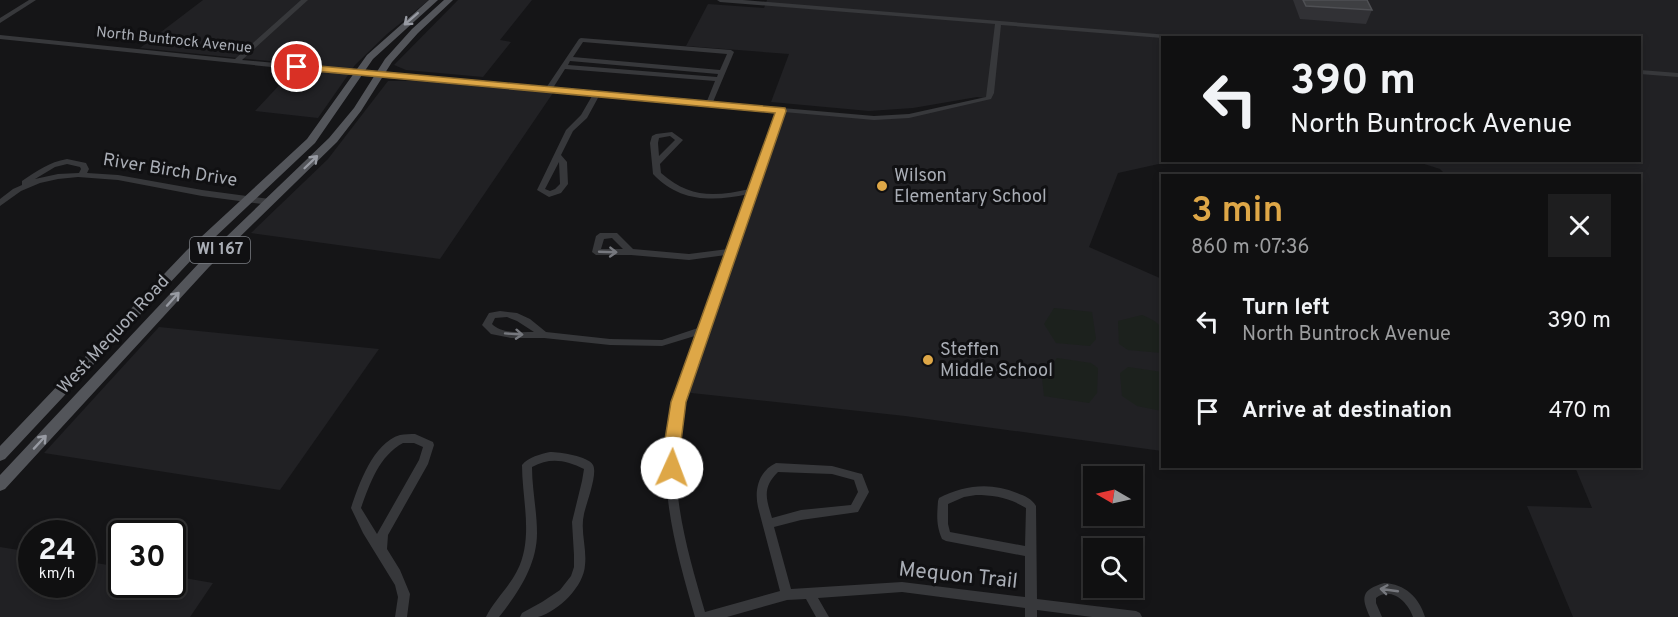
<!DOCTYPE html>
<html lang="en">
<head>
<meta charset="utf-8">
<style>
	:root { --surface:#101011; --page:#1e1e1f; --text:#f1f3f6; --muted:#9c9d9f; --line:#303031; --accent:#dea747 }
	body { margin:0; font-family:Overpass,sans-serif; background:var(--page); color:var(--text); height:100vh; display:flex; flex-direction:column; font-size:22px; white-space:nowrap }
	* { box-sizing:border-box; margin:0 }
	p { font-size:20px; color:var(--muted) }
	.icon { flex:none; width:33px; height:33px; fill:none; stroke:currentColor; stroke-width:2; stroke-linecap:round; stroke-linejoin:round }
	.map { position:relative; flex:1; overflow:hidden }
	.drawer { position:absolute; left:1161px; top:174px; width:480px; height:294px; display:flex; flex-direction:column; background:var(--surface); border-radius:0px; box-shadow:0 3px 9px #0003,0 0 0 2px var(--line) }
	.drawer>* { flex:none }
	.banner { position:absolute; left:1161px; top:36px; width:480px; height:126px; border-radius:0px; box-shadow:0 3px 9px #0003,0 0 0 2px var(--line); background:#101011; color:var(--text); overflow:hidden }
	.needle { width:39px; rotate:279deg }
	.buttons { position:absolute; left:1083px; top:466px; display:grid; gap:12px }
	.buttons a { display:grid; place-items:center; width:60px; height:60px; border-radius:0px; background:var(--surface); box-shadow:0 3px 9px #0003,0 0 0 2px var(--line); font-size:30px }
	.speed { position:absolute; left:18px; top:520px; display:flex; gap:12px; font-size:30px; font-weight:700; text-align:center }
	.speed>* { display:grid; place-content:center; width:78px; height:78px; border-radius:50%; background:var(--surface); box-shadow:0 3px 9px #0003,0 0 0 2px var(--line); line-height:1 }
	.speed small { font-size:15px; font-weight:400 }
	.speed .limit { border:3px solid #111; border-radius:9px; background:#fff; color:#111 }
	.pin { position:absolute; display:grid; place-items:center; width:51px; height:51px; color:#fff; margin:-26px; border:3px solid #fff; border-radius:50%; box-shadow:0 2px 6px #0007 }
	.me { position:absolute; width:66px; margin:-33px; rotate:2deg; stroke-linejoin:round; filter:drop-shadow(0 0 4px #0008) }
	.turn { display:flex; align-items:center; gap:21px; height:126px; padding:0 30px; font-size:27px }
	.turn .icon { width:78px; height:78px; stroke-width:2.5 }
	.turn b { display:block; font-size:42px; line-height:51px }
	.round { display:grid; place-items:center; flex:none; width:63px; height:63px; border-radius:0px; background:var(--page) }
	.headline { display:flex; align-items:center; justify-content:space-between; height:102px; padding:0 30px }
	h1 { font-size:36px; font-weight:600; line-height:45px; color:var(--accent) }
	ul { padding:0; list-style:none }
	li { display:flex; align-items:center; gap:18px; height:90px; padding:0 30px }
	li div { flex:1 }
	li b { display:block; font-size:22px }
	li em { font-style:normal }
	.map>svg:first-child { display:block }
	.built { fill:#212124 }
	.green { fill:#1c211d }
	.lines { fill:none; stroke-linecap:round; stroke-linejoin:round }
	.minor { fill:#37383b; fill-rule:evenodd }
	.major { fill:#53555a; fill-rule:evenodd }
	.wall { fill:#313135 }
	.building { fill:#3e3f42; stroke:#4f5054; stroke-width:1.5 }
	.oneway { stroke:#989ba3 }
	.oneway2 { stroke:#76787e }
	.route { fill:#dea747; stroke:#906d2e; stroke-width:1.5 }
	.poi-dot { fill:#dea747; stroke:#101012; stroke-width:2 }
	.labels { text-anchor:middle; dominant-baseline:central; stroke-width:6; stroke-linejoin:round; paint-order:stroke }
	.far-street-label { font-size:15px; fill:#a9adb5; stroke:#101012 }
	.shield { fill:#101012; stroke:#7b7e84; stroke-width:1.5 }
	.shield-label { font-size:16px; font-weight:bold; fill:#a9adb5 }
	.street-label { font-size:18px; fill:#a9adb5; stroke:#101012 }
	.poi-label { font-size:18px; fill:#a9adb5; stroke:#101012; text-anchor:start }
	.near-street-label { font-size:21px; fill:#a9adb5; stroke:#101012 }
</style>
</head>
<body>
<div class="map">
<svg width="1678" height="617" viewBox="0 0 1678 617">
	<rect width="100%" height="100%" fill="#151517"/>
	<g class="built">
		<path d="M203 0H429L387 34 355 65 318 118 255 111 299 64 140 48Z"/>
		<path d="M458 0H532L500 40 511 42 483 77 406 70 394 65Z"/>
		<path d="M767 0H1678V617H1573L1527 506 1592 508 1575 467 1640 466V176L1446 175 1440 169 1421 163 1401 161 1640 160V38H1162V160L1172 161 1118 173 1089 247 1162 279V451L905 416 682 392 781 111 859 117 909 116 986 98 977 97 913 108 869 111 771 102 789 54 686 46 708 4 764 8Z"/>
		<path d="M388 81H462L555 90 440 259 251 233 328 159Z"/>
		<path d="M159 327 379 349 280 490 44 453Z"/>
		<path d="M0 547 31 552 32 585H82L83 561 121 567 122 585H172L173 576 213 583 190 617H0Z"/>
	</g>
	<g class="green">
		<path d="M1054 308 1092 312 1096 339 1090 346 1056 343 1044 324Z"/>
		<path d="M1142 315C1166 325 1163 329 1162 353L1128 350 1119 344 1118 321Z"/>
		<path d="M1057 358 1091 363 1098 368 1097 393 1089 403 1044 396 1042 377Z"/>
		<path d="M1128 367 1162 372V411L1137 406 1122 396 1120 373Z"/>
	</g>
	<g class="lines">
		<g class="minor">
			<path d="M29 0H36L0 23V18Z"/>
			<path d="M301 0H308L242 60 546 88 579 39 581 38 731 50 734 52 713 102 874 116 909 114 986 97 995 24 720 2 717 0H743L1193 37 1162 38 1001 25 994 93 991 99 909 118 874 120 784 112 684 401C681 418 677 435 676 452 674 507 690 560 705 612L780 591 758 507C754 489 759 471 776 463L832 466 858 473 862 474 869 492 858 512 801 520 774 527 791 589 902 582 1025 597V556L946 541 942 539C936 525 937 516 938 501L939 498C964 485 991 482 1017 493 1025 496 1032 499 1036 506L1037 599 1136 611 1140 613 1142 617H1092L1037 610V617H1025V608L902 592 818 598 829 617H816L806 599 787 600 727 617H695C675 547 653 473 675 400 681 378 690 356 698 335L662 346 610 345 544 338H511L491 334 482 325 489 313 500 311 517 313 530 319 546 332 610 339 662 340 701 327 726 255 689 260 631 255H596L592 252 596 236 600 233H617L633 249 689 254 728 249 748 194C713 202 679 202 653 174L650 143 652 136 656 134 672 132 683 140 660 164 661 173C689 198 714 197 750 189L777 112 599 96 587 118 573 131 561 155 567 162 568 184 561 193 549 197 537 190 566 130 581 115 592 96 340 74 0 39V35L235 59ZM583 42 727 54 720 70 573 57ZM570 61 718 74 717 77 568 65ZM565 69 715 81 707 101 553 88ZM670 136 675 140 659 156 658 143 659 138ZM559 162 560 184 555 189 550 191 545 189ZM612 238 623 249H601L604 239ZM507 317 517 321 534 332C520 332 502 334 492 324L495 318ZM778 472 832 474 854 480 858 492 851 505 801 510 772 518C766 498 762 488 778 472ZM976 495C994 495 1010 498 1026 508L1025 546 950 532 948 524V504L964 497Z"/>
			<path d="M1640 70 1678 73V77L1640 74Z"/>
			<path d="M67 159 86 163 89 169 87 173 118 175 202 190 270 199 274 202 270 205 202 196 118 180 78 177 58 179 40 183 21 191 0 206V199L13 189 22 185V181C37 171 49 162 67 159ZM67 164 80 167 81 169 79 173 58 174 35 179 55 167Z"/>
			<path d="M415 434 433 442 434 445 428 464 388 535 387 549 400 570 410 594 407 617H395L398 597 395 585 363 533 351 508C359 484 373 443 400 435 405 434 410 434 415 434ZM403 443H414L423 447 419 460 377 534 361 508C370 483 379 456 403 443Z"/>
			<path d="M550 452C560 452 588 456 593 465 598 474 586 504 584 514 580 531 587 548 585 565 584 586 559 611 538 617 533 617 526 617 520 617L522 613 542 602 560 590 571 576 574 567V555L572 522 582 481 584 469C566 460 550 457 532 467 532 489 537 511 537 533 537 565 518 593 499 617H486C493 602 509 587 517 571 534 538 522 500 522 465 528 457 541 454 550 452Z"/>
			<path d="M1384 583C1405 584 1419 597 1425 617H1413C1408 602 1391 586 1376 598V603L1382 617H1370C1361 597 1361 590 1384 583Z"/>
		</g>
		<g class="major">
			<path d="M429 0H438L373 59 315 143 195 256 5 459 0 461V446L187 250 307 139 367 55Z"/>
			<path d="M444 0H453L418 33 392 62 361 111 337 142 209 267 5 489 0 491V475L201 261 329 138 354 108 385 59 412 29Z"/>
		</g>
	</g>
	<path class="wall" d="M1293 0H1367L1372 10 1366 24 1300 19Z"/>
	<path class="building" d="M1303 0H1367L1372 10 1306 6Z"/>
	<defs><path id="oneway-shaft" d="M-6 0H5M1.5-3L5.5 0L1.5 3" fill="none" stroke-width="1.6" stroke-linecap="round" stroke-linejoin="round" transform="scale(1.5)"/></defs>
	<g class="oneway">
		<use href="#oneway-shaft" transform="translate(411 19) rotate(139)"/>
		<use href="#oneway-shaft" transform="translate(311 162) rotate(-44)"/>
		<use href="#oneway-shaft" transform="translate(173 299) rotate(-48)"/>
		<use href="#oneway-shaft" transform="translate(40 442) rotate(-47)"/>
	</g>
	<g class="oneway2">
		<use href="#oneway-shaft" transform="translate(608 252) rotate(2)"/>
		<use href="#oneway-shaft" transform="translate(514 334) rotate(4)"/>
		<use href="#oneway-shaft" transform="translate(1389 590) rotate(-172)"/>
	</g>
	<path class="route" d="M297 64 785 108 786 111 686 402 677 473 672 475 666 473 663 452 671 402 775 113 293 69V65Z"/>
	<g class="poi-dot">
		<circle cx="882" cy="186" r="6"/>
		<circle cx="928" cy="360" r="6"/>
	</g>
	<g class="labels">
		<g class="far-street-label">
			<text transform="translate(174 41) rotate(6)">North Buntrock Avenue</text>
		</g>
		<rect class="shield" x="190" y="237" width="60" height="26" rx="4.5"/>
		<g class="shield-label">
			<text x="220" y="250">WI 167</text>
		</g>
		<g class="street-label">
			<text transform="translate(170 171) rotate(9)">River Birch Drive</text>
			<text transform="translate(114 335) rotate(-47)">West Mequon Road</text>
		</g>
		<g class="poi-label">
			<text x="894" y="176">Wilson<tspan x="894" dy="21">Elementary School</tspan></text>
			<text x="940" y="350">Steffen<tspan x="940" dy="21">Middle School</tspan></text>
		</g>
		<g class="near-street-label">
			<text transform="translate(958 576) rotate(6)">Mequon Trail</text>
		</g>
	</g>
</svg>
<div class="buttons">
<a><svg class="needle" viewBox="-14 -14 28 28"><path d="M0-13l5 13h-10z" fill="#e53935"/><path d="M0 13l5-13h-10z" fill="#9c9d9f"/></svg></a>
<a><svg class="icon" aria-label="search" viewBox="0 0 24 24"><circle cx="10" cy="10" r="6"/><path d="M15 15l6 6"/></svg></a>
</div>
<div class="speed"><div>24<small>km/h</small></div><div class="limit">30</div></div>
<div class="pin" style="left:297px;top:67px;background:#d93025"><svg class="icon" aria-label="arrive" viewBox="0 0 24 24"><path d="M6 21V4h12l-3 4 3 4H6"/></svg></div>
<svg class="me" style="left:672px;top:468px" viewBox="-20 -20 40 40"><circle r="19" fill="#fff"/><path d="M0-13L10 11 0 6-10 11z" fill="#dea747"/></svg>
<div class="banner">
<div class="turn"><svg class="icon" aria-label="left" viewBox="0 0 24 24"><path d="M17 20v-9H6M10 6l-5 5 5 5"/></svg><div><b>390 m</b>North Buntrock Avenue</div></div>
</div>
<section class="drawer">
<div class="headline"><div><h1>3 min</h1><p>860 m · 07:36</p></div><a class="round"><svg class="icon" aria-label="close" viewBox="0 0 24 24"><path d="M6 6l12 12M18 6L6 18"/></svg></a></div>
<ul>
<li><svg class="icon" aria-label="left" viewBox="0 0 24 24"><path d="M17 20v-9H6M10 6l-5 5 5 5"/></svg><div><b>Turn left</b><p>North Buntrock Avenue</p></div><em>390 m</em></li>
<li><svg class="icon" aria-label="arrive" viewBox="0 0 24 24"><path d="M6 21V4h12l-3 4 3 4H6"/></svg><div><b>Arrive at destination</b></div><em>470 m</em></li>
</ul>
</section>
</div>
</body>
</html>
